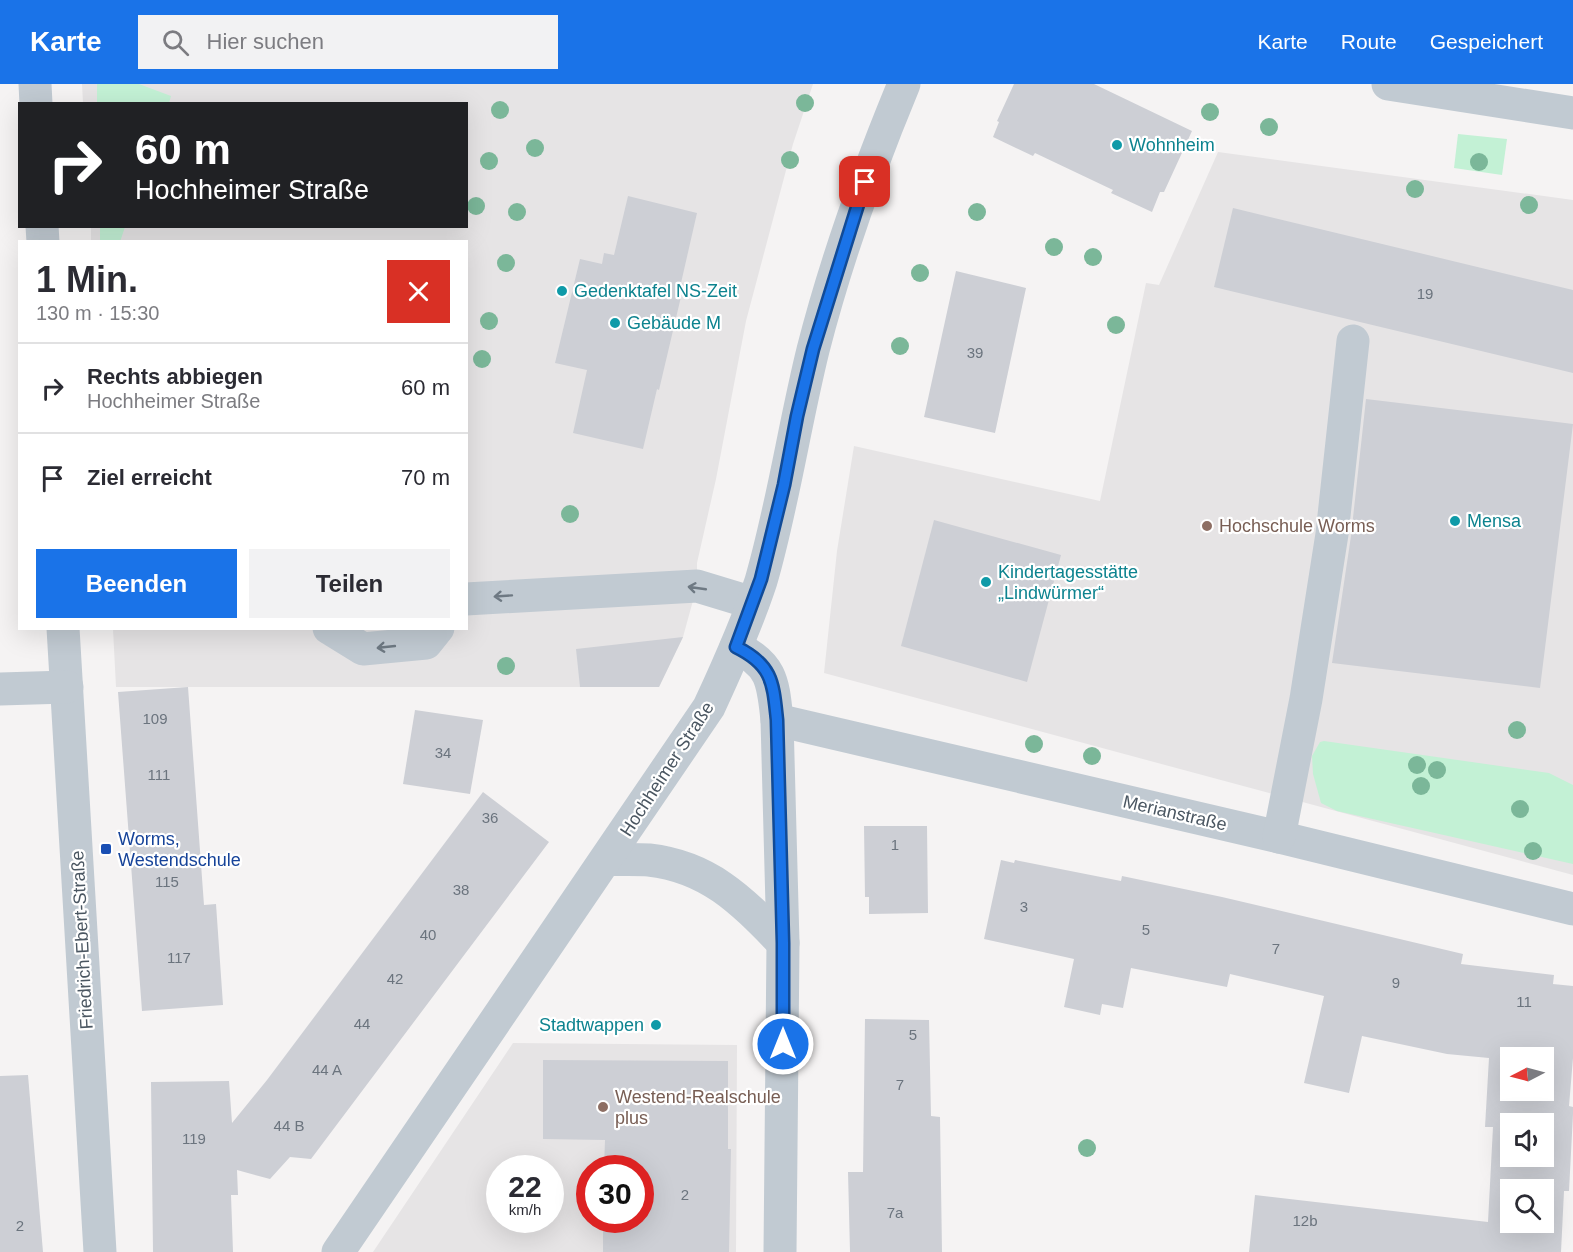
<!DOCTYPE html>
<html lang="de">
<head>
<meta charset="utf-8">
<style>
	:root { --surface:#fff; --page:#f2f2f3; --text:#2b2b33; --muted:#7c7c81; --line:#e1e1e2; --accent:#1a73e8 }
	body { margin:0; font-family:Arial,sans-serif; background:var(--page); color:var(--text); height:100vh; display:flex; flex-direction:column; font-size:22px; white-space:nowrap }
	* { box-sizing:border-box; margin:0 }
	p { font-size:20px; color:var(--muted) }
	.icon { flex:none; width:33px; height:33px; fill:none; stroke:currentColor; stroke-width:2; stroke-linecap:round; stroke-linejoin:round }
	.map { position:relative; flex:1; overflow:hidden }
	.side { position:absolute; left:18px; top:156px; width:450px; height:390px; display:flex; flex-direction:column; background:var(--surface); border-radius:0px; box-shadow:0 6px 24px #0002 }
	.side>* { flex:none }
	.guide { position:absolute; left:18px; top:18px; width:450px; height:126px; border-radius:0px; box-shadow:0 6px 24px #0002; background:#202124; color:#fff; overflow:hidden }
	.needle { width:39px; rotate:264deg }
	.buttons { position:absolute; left:1500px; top:963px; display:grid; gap:12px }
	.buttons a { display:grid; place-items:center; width:54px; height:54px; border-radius:0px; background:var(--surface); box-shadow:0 6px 24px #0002; font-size:30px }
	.speed { position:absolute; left:486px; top:1071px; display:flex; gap:12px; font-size:30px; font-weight:700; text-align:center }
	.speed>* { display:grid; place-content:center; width:78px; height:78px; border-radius:50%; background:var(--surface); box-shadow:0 6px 24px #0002; line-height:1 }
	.speed small { font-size:15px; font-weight:400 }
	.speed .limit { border:9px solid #d22; background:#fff; color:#111 }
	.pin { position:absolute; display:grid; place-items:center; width:51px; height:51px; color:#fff; margin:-26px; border-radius:12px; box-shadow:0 3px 9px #0006 }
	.me { position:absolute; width:66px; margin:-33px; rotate:0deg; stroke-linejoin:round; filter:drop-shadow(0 0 4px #0008) }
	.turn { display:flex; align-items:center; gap:21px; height:126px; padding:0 18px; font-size:27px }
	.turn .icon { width:78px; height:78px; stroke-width:2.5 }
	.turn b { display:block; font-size:42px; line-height:51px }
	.round { display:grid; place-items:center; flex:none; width:63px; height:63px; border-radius:0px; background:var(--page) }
	.summary { display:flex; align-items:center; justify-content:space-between; height:102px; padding:0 18px }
	h1 { font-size:36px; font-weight:800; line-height:45px }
	.primary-button { display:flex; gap:12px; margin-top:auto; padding:12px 18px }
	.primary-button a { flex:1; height:69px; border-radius:0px; background:var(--accent); color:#fff; font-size:24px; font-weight:800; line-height:69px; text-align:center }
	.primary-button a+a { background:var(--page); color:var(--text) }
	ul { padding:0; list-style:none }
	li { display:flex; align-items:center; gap:18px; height:90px; padding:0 18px; border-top:2px solid var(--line) }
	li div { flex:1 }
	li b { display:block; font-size:22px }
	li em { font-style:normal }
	header { display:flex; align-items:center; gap:36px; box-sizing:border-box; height:84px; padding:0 30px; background:var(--accent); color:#fff }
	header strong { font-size:28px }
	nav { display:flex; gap:33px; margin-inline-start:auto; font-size:21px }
	.search { width:420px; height:54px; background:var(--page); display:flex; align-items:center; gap:15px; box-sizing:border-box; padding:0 21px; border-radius:0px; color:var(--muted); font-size:22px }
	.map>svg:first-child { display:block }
	.education { fill:#e6e4e5; fill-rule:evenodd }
	.green { fill:#c3f1d5 }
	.building { fill:#cdcfd5; fill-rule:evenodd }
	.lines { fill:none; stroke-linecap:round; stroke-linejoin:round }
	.minor { stroke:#c1cad2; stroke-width:33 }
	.tree { fill:#7bb799 }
	.oneway { stroke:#6e7983 }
	.route-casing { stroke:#114b97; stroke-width:15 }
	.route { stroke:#1a73e8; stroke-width:10 }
	.culture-dot { fill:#0f9aa8; stroke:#fff; stroke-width:2 }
	.education-dot { fill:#8d6e63; stroke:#fff; stroke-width:2 }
	.transit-dot { fill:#1a4fb4; stroke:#fff; stroke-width:2 }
	.labels { text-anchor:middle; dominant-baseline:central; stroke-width:4.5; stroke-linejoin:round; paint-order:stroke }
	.number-label { font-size:15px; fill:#6b747e }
	.culture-label { font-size:18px; fill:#0d838f; stroke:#fff; text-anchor:start }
	.education-label { font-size:18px; fill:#785e54; stroke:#fff; text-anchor:start }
	.street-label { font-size:18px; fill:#4a5661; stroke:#fff }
	.transit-label { font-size:18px; fill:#164399; stroke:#fff; text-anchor:start }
</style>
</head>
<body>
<header>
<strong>Karte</strong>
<div class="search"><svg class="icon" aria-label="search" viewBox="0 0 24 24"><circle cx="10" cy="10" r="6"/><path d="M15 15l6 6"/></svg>Hier suchen</div>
<nav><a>Karte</a><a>Route</a><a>Gespeichert</a></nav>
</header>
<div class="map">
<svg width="1573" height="1168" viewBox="0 0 1573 1168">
	<rect width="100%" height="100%" fill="#f5f3f3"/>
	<g class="education">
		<path d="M82 0H813L793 60 746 237 716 395 697 479V502L683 553 659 603H116L113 545 466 544V158H91V143L466 142V20L83 19Z"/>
		<path d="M1218 68 1573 116V791L824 589 837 467 854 362 1100 417 1146 199 1159 201Z"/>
		<path d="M513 959 737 961 736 1168H373ZM500 1084H550V1136H500ZM590 1084H640V1136H590Z"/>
	</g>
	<g class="green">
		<path d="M97 0H139L171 12 169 19H97Z"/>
		<path d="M1458 50 1507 55 1502 91 1454 84Z"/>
		<path d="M100 143V142L125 143 120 158 100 157Z"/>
		<path d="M1324 657 1549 689 1573 701V780L1337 727 1321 719 1313 690 1312 672 1320 658Z"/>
	</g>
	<g class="building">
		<path d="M1014 0H1094L1192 47 1164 108H1160L1152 128 1111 109 1113 106 1035 69 1033 72 993 53 999 38 997 37Z"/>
		<path d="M628 112 697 129 681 199 684 200 659 306 657 305 643 365 573 349 587 286 555 279 580 175 602 180 604 169 614 171Z"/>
		<path d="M1233 124 1573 206V289L1214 203Z"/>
		<path d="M956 187 1026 204 995 349 924 333Z"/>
		<path d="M1366 315 1573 340 1540 604 1332 579 1351 452Z"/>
		<path d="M934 436 1061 471 1027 598 901 562Z"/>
		<path d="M683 553 659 603H580L576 565Z"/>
		<path d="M188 603 204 821 216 820 223 921 142 927 118 608Z"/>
		<path d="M415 626 483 636 470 710 403 700Z"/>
		<path d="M483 708 549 758 311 1075 290 1073 270 1095 237 1086 238 1111H231L233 1168H153L151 998 229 997 232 1039 267 996Z"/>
		<path d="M864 742H927L928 829 869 830V813H865Z"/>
		<path d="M1001 776 1014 779 1015 776 1121 797 1122 792 1222 813 1463 870 1461 880 1554 891 1553 900 1573 902V974L1569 1022 1573 1023V1030L1569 1107H1564L1561 1168H1249L1255 1111 1488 1138 1493 1043H1485L1489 974 1447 970 1362 952 1349 1009 1304 999 1324 912 1230 890 1227 903 1131 884 1123 924 1102 920 1100 931 1064 923 1074 875 984 855ZM1510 974H1544V1006H1510ZM1510 1040H1544V1072H1510ZM1510 1106H1544V1138H1510Z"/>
		<path d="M865 935 929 936 931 1032 940 1033 942 1168H850L848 1088H863Z"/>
		<path d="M543 976 728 977V1065H731L729 1168H603V1136H640V1084H604L605 1056 543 1055Z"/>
		<path d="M28 991 43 1168H0V992Z"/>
	</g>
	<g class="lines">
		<g class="minor">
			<path d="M35 0 36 20"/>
			<path d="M1388 0 1573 29"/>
			<path d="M42 142 43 158"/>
			<path d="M466 515 697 502 753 519"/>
			<path d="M63 544 100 1168"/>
			<path d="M329 544 363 565 426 559 438 544"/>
			<path d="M736 563C773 581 773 599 777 636L783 859 780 1168"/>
			<path d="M0 605 67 603"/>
			<path d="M777 636 1279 753 1573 825"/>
			<path d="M1279 753 1306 615 1332 450 1353 257"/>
			<path d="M607 775C621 776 635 775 649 776 710 783 742 817 783 859"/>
			<path d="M338 1168 709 623C728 582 747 540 761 497 783 421 794 343 813 266 836 176 868 87 904 0"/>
		</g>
	</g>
	<g class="tree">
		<circle cx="805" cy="19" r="9"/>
		<circle cx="500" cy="26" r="9"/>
		<circle cx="1210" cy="28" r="9"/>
		<circle cx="1269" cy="43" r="9"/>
		<circle cx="535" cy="64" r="9"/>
		<circle cx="790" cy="76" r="9"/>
		<circle cx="489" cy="77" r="9"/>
		<circle cx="1479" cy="78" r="9"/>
		<circle cx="1415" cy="105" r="9"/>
		<circle cx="1529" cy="121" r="9"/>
		<circle cx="476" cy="122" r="9"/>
		<circle cx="517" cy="128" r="9"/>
		<circle cx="977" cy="128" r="9"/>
		<circle cx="1054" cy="163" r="9"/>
		<circle cx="1093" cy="173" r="9"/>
		<circle cx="506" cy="179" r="9"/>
		<circle cx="920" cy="189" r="9"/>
		<circle cx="489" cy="237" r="9"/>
		<circle cx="1116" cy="241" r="9"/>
		<circle cx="900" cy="262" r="9"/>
		<circle cx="482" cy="275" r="9"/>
		<circle cx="570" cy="430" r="9"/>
		<circle cx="506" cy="582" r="9"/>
		<circle cx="1517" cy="646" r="9"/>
		<circle cx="1034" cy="660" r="9"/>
		<circle cx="1092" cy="672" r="9"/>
		<circle cx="1417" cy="681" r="9"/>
		<circle cx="1437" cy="686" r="9"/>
		<circle cx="1421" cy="702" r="9"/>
		<circle cx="1520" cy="725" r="9"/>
		<circle cx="1533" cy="767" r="9"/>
		<circle cx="1087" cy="1064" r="9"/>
	</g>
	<defs><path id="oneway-shaft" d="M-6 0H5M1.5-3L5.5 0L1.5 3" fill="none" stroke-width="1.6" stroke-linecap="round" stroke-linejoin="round" transform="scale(1.5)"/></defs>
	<g class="oneway">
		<use href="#oneway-shaft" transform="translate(697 504) rotate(-172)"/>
		<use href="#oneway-shaft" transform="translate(503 512) rotate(176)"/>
		<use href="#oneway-shaft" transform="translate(386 563) rotate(174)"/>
	</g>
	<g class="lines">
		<g class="route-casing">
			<path id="route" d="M783 960V859L777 636C773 599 773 581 736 563L761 495 784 401 797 332 813 265 865 98"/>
		</g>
		<use href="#route" class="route"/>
	</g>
	<g class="culture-dot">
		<circle cx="1117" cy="61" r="6"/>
		<circle cx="562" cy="207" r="6"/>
		<circle cx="615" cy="239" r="6"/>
		<circle cx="1455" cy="437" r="6"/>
		<circle cx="986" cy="498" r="6"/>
		<circle cx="656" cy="941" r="6"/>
	</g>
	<g class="education-dot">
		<circle cx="1207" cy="442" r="6"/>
		<circle cx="603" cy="1023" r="6"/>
	</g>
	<rect class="transit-dot" x="100" y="759" width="12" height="12" rx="3"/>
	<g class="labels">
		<g class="number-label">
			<text x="1425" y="209">19</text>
			<text x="975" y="268">39</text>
			<text x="155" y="634">109</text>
			<text x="443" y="668">34</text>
			<text x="159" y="690">111</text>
			<text x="490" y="733">36</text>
			<text x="895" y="760">1</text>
			<text x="167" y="797">115</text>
			<text x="461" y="805">38</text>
			<text x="1024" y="822">3</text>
			<text x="1146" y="845">5</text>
			<text x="428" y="850">40</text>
			<text x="1276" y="864">7</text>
			<text x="179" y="873">117</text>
			<text x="395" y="894">42</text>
			<text x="1396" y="898">9</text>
			<text x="1524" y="917">11</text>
			<text x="362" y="939">44</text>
			<text x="913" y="950">5</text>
			<text x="327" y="985">44 A</text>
			<text x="900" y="1000">7</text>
			<text x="289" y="1041">44 B</text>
			<text x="194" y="1054">119</text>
			<text x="685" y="1110">2</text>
			<text x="895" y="1128">7a</text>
			<text x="1305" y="1136">12b</text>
			<text x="20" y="1141">2</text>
		</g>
		<g class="culture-label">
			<text x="1129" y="61">Wohnheim</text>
			<text x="574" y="207">Gedenktafel NS-Zeit</text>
			<text x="627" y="239">Gebäude M</text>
			<text x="1467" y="437">Mensa</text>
			<text x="998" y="488">Kindertagesstätte<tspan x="998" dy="21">„Lindwürmer“</tspan></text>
			<text x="644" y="941" text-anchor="end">Stadtwappen</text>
		</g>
		<g class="education-label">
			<text x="1219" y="442">Hochschule Worms</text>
			<text x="615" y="1013">Westend-Realschule<tspan x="615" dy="21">plus</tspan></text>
		</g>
		<g class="street-label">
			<text transform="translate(667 685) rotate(-57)">Hochheimer Straße</text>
			<text transform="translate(1175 729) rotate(13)">Merianstraße</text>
			<text transform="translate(82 856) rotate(-93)">Friedrich-Ebert-Straße</text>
		</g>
		<g class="transit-label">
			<text x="118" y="755">Worms,<tspan x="118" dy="21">Westendschule</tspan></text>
		</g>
	</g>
</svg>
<div class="buttons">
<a><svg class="needle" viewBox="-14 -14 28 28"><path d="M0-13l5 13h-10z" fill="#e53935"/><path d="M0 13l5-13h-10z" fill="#7c7c81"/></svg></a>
<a><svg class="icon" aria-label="sound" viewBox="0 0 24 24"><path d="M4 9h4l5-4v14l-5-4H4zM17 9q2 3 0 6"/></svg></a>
<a><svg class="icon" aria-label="search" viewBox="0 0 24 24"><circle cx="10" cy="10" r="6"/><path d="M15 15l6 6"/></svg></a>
</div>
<div class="speed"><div>22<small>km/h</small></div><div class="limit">30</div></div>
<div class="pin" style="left:865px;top:98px;background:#d93025"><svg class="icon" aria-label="arrive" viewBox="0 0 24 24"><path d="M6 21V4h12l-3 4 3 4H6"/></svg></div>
<svg class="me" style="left:783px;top:960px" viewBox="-20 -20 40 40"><circle r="17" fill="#1a73e8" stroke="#fff" stroke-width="3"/><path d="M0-11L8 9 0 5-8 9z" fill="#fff"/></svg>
<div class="guide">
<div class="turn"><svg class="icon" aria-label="right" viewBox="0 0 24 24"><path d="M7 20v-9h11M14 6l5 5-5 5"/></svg><div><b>60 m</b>Hochheimer Straße</div></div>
</div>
<section class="side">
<div class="summary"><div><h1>1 Min.</h1><p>130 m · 15:30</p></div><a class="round" style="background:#d93025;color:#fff"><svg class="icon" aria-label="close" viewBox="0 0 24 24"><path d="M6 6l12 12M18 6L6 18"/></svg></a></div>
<ul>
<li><svg class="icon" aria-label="right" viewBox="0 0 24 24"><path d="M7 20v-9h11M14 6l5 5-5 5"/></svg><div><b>Rechts abbiegen</b><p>Hochheimer Straße</p></div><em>60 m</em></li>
<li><svg class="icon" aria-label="arrive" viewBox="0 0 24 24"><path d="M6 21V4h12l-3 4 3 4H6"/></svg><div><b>Ziel erreicht</b></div><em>70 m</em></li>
</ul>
<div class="primary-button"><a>Beenden</a><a>Teilen</a></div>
</section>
</div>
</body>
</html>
